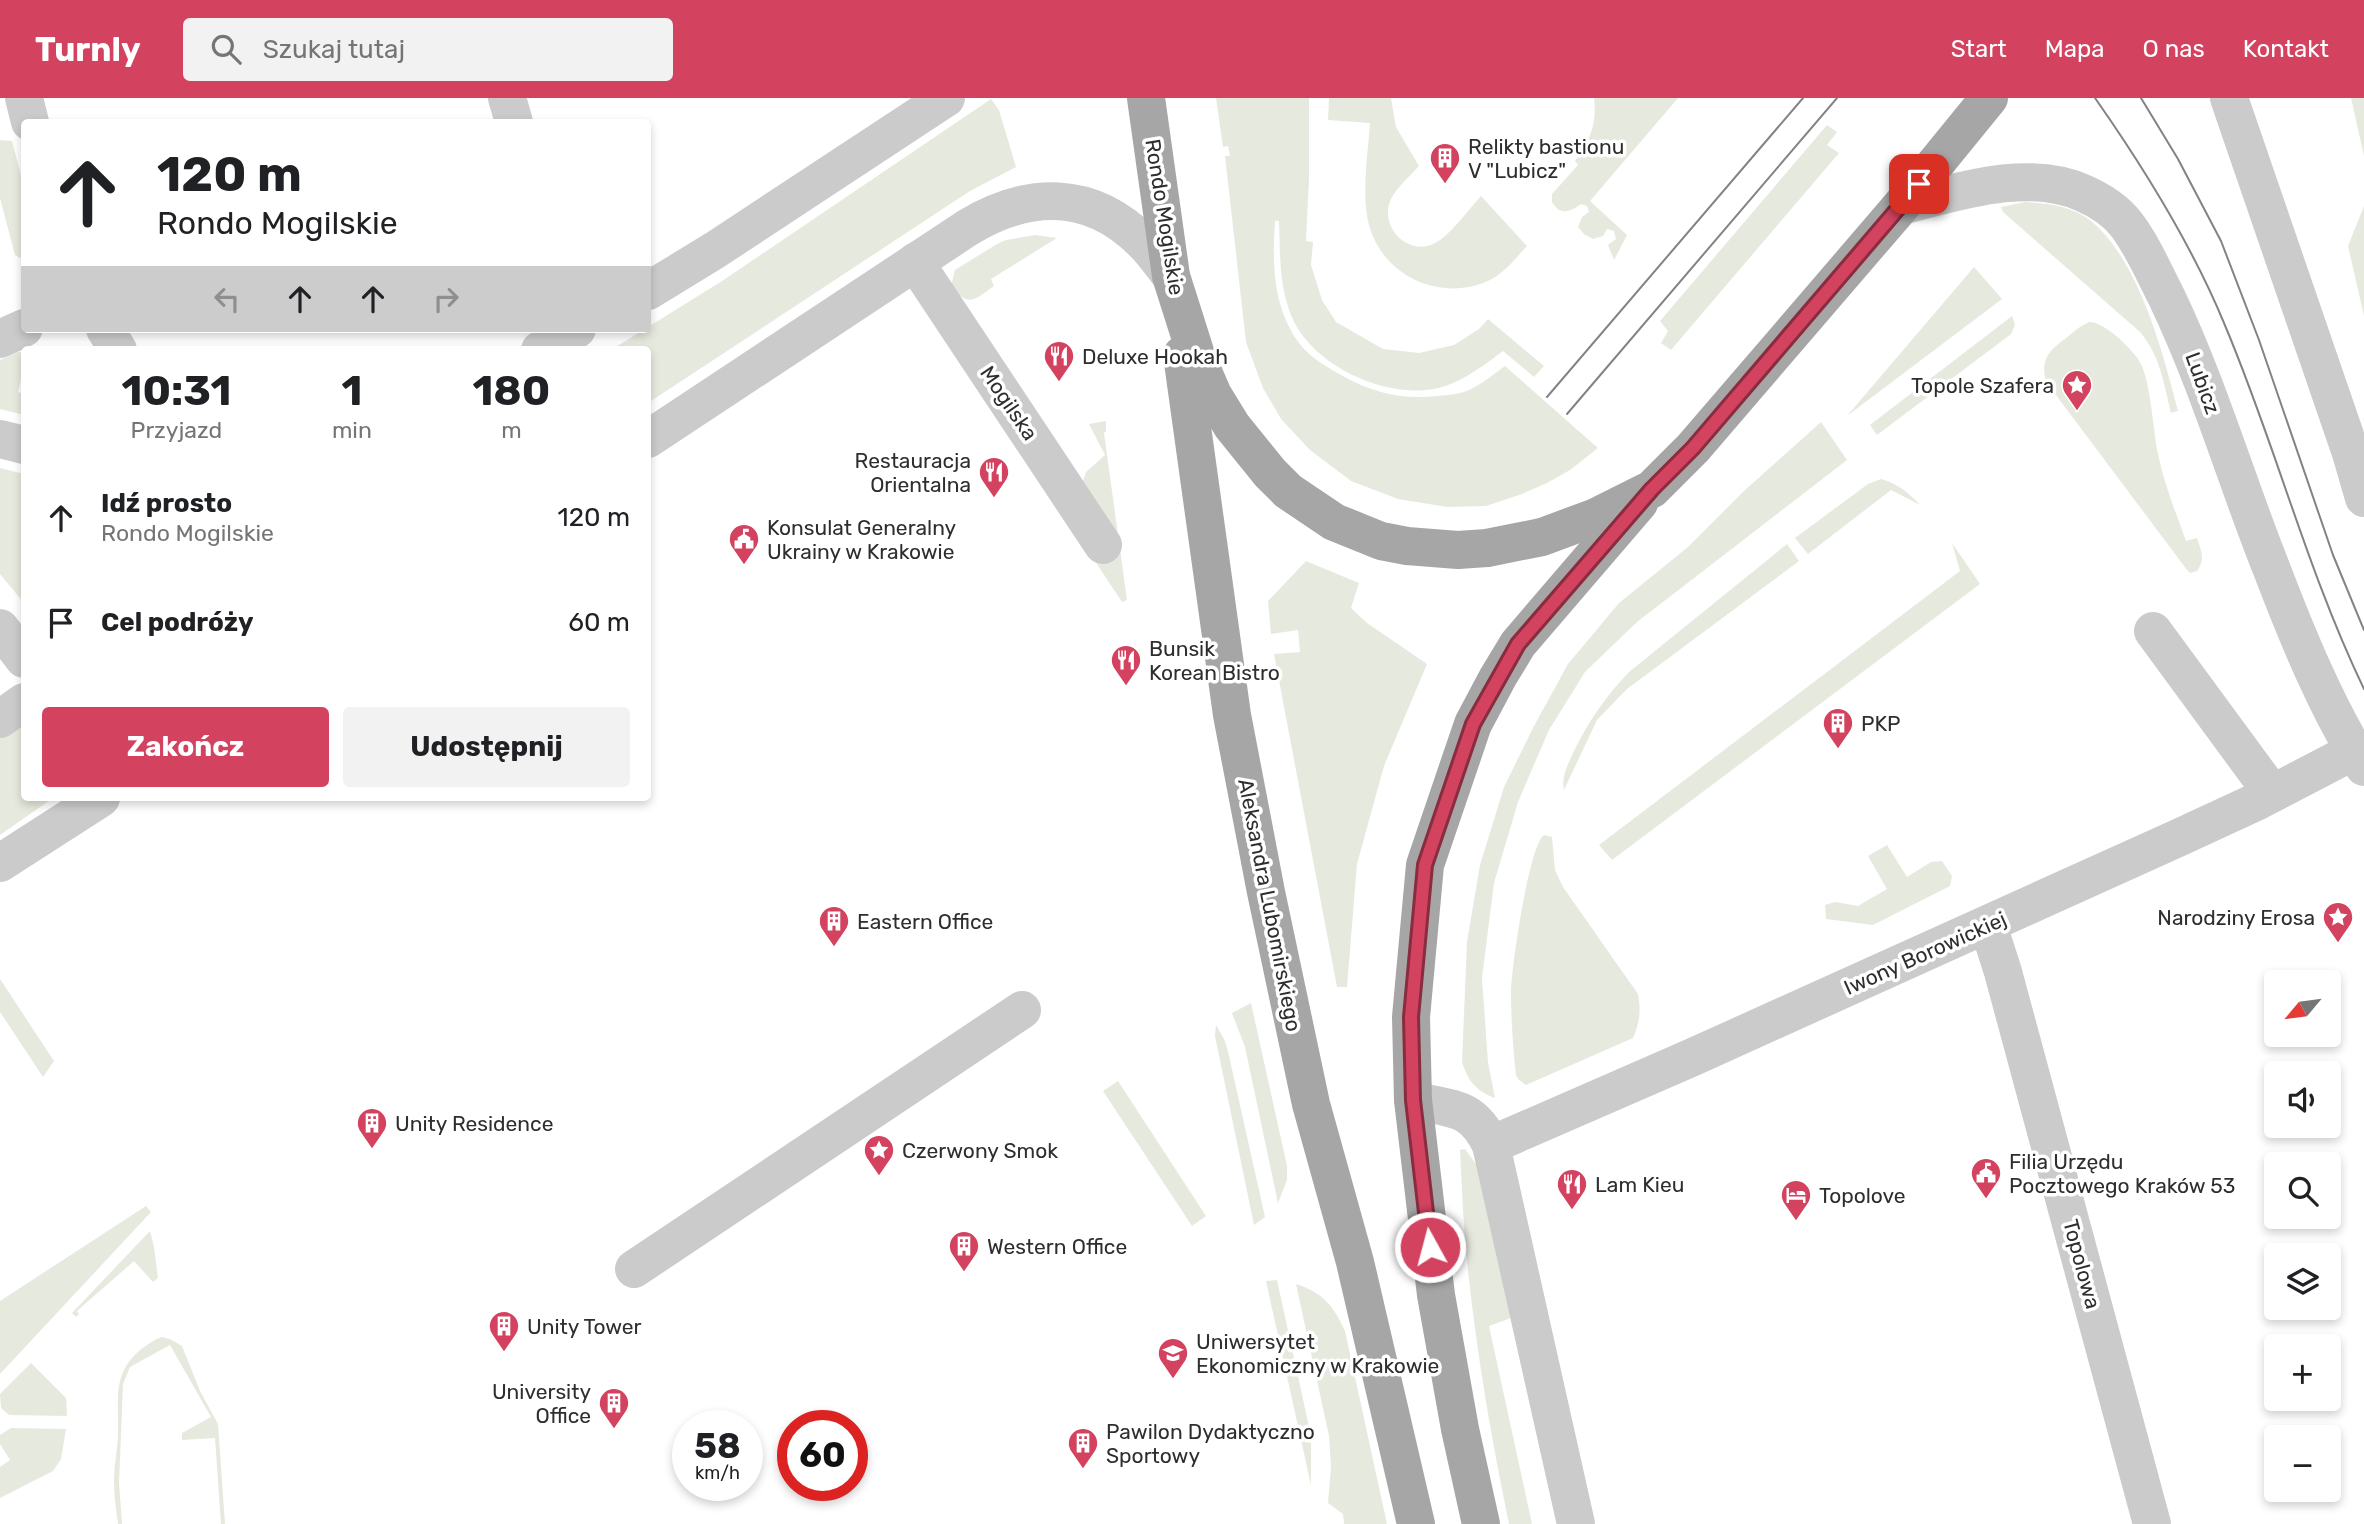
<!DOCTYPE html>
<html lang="pl">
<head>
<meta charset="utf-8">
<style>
	:root { --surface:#fff; --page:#f2f2f2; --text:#202124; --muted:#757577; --accent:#d34360 }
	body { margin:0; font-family:Rubik,sans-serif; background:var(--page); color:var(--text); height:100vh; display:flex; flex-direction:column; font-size:26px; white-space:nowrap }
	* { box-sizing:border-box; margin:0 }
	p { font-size:23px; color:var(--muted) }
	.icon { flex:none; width:38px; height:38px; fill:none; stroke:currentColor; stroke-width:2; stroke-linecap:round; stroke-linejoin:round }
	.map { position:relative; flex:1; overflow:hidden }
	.panel { position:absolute; left:21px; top:248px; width:630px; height:455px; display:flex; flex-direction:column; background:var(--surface); border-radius:7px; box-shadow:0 4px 10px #0003 }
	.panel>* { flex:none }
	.guide { position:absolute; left:21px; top:21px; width:630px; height:214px; border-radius:7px; box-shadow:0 4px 10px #0003; background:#fff; color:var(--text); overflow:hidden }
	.needle { width:46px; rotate:241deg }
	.controls { position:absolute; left:2264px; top:872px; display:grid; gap:14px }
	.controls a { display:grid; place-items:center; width:77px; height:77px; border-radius:7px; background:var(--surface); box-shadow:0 4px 10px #0003; font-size:35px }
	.speed { position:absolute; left:672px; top:1312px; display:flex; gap:14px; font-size:35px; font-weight:700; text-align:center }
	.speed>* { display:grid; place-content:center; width:91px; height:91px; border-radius:50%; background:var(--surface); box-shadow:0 4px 10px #0003; line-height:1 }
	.speed small { font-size:18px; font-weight:400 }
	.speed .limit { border:10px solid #d22; background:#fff; color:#111 }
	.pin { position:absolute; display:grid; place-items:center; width:60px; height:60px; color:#fff; margin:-30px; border-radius:14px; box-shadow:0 4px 10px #0006 }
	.me { position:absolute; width:77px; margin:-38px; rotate:353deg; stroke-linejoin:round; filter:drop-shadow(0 0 5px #0008) }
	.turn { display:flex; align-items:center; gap:24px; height:147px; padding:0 21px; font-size:32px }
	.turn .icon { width:91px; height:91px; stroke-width:2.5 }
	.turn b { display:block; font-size:49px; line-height:60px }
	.lanes { display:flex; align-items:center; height:66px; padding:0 21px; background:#0003; justify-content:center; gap:35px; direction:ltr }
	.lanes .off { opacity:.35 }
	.eta { display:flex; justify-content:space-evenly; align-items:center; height:119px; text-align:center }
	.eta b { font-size:42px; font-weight:700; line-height:49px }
	.action { display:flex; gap:14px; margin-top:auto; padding:14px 21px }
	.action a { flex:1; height:80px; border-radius:7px; background:var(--accent); color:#fff; font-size:28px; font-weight:700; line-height:80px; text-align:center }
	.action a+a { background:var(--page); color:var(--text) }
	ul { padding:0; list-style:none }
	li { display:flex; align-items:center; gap:21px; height:105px; padding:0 21px }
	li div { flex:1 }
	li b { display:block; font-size:26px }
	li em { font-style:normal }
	header { display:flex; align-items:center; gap:42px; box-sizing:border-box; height:98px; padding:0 35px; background:var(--accent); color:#fff }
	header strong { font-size:33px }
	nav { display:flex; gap:38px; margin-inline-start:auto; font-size:24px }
	.search { width:490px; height:63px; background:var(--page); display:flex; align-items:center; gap:18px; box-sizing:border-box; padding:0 24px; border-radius:7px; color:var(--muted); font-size:26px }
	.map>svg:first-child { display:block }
	.green { fill:#e6eade }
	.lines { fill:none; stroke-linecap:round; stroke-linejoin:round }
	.minor { stroke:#cbcbcb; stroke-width:38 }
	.major { stroke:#a6a6a6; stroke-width:38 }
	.tram { stroke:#838383; stroke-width:2 }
	.route-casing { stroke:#892c3e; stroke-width:18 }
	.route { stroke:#d34360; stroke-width:12 }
	.labels { text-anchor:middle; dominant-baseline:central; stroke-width:7; stroke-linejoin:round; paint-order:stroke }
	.poi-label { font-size:21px; fill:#2e2e2e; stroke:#fff; text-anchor:start }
	.street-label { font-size:21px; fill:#2e2e2e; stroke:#fff }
</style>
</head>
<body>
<header>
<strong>Turnly</strong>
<div class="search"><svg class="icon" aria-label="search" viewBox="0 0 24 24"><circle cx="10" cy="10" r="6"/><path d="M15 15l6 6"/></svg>Szukaj tutaj</div>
<nav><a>Start</a><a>Mapa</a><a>O nas</a><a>Kontakt</a></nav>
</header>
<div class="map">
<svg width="2364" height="1426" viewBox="0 0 2364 1426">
	<rect width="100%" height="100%" fill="#fff"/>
	<g class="green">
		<path d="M1216 0H1309V81L1306 143 1313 144 1311 167 1322 202 1336 224 1383 251 1419 255 1454 247 1479 231 1488 221 1544 268 1534 279 1503 253C1483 268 1460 286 1434 291 1383 300 1311 267 1291 217 1279 187 1280 155 1279 123H1275C1272 165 1273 210 1299 245 1309 259 1327 269 1341 277 1373 295 1402 302 1438 298 1448 297 1460 296 1469 292 1482 286 1494 276 1505 268L1598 350 1570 372 1547 385 1522 396 1486 408 1447 409 1398 401 1351 383 1310 352 1281 321 1263 290 1246 244 1225 58H1230L1228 48 1223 49Z"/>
		<path d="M1329 0H1391L1396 29 1419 68C1410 78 1397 89 1391 101 1379 126 1404 156 1431 147 1448 141 1468 112 1481 98L1527 148C1516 160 1506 173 1492 181 1443 206 1383 179 1369 127 1361 98 1368 55 1370 25L1328 22Z"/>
		<path d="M1594 0H1678L1590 103 1627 137 1614 162 1608 147 1616 141 1614 133 1607 131 1603 138 1593 141 1584 136 1578 129 1582 119 1589 114 1587 108 1581 106C1570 114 1560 118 1552 104V96L1578 67 1575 63C1590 41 1597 28 1594 0Z"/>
		<path d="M2351 0H2364V58Z"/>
		<path d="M991 1 999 12 1016 69 970 93 648 305V252H611L722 183Z"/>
		<path d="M1827 27 1837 34 1827 47 1839 55 1671 252 1661 245 1668 233 1660 223Z"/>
		<path d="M0 42 12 43 24 89V158L20 160 15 157 0 100Z"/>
		<path d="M2025 104C2047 105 2073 108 2091 123 2139 162 2163 255 2178 313L2171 315C2164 286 2160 257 2140 234L2003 114 2001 109Z"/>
		<path d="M2364 108V218L2348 148Z"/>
		<path d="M1035 137 1057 140 991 181 994 188C974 202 969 210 951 188L955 172 997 146 1006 142Z"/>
		<path d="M1974 169 2002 201 1847 318Z"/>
		<path d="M2012 218 2015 227 2011 236 1877 337 1870 327Z"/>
		<path d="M2089 224C2104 223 2134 252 2141 266 2151 287 2153 332 2158 356 2164 386 2176 415 2186 443L2197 440C2201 453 2206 461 2197 473L2190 475 2187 472 2047 285C2039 264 2048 253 2065 241 2072 235 2080 228 2089 224Z"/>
		<path d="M18 254H24V269L18 294 24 296V317L0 311V262Z"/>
		<path d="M1106 323V333L1104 335 1127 502 1122 504 1093 460 1083 383 1086 374 1105 357 1089 326Z"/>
		<path d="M1821 324 1847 362 1637 524 1585 574 1549 632 1518 704 1494 785 1482 880 1488 964 1495 1000C1476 993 1468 983 1462 964L1467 844 1480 767 1504 689 1534 628 1568 566 1619 505 1688 449 1745 392Z"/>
		<path d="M0 370 24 376V505L0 476Z"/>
		<path d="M1881 381C1898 386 1908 394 1920 407L1891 392 1808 456 1795 440 1868 386Z"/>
		<path d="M1952 445 1980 486 1612 762 1599 747 1960 473Z"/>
		<path d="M1787 446 1799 463 1627 591 1597 622 1564 692C1561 678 1568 667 1573 655 1588 624 1605 599 1629 574Z"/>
		<path d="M1306 463 1359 485 1351 510 1367 525 1427 566 1384 668 1357 766 1347 889H1337L1274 556 1300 554 1298 532 1271 536 1268 503Z"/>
		<path d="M24 626V700H53L0 737V637Z"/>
		<path d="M1544 737 1552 739 1555 772 1563 789 1638 896C1641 912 1640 924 1633 940L1526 987 1518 981 1516 977C1513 949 1511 922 1511 895 1511 872 1529 747 1544 737Z"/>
		<path d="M1887 747 1907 779 1931 764 1942 763 1952 778 1950 788 1873 827 1826 821 1825 807 1835 804 1858 808 1887 791 1868 758Z"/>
		<path d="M0 881 54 963 43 979 0 914Z"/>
		<path d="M1251 905 1287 1068V1082L1278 1105 1245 949 1232 915Z"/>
		<path d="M1216 927 1225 943 1229 958 1265 1119 1254 1127 1215 938Z"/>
		<path d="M1118 983 1206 1118 1192 1128 1103 993Z"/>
		<path d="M1465 1051 1478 1069 1511 1220 1489 1228 1532 1426H1509C1491 1339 1476 1252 1467 1163 1463 1126 1462 1089 1460 1052Z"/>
		<path d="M146 1108 151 1114 0 1276V1203Z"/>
		<path d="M150 1133 154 1149 158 1180 153 1184 134 1163 77 1213 79 1216 76 1219 72 1215Z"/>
		<path d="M1277 1182 1311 1338V1387L1266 1183Z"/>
		<path d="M1296 1186C1322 1194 1334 1208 1345 1233L1387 1426H1344L1343 1416 1328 1405 1331 1369 1329 1338Z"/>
		<path d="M162 1239 170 1241 182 1248 200 1293 218 1326 225 1426H221L215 1340 182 1342V1335L211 1319 170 1247 130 1269 123 1286 119 1385 122 1426H118C116 1412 114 1397 114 1382 114 1366 118 1350 118 1333 119 1301 112 1277 139 1253 147 1247 153 1242 162 1239Z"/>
		<path d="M31 1265 66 1300 67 1318 9 1317 1 1310 0 1296Z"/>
		<path d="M11 1330 66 1331 61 1361 53 1373 0 1400V1369L10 1362 0 1346V1337Z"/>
	</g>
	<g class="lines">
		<g class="minor">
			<path d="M24 0 30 24"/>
			<path d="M507 0 514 24"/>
			<path d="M2229 0 2351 355 2364 400"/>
			<path d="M1901 108C1957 94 2028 70 2083 95 2099 102 2115 112 2126 126 2143 148 2154 175 2167 200 2209 288 2236 382 2272 472 2298 540 2326 608 2364 669"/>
			<path d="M915 164 1103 447"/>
			<path d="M648 193 715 152 946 0"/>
			<path d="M105 231 118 252"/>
			<path d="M0 241 24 230"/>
			<path d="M540 252 577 231"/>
			<path d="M0 341 24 347"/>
			<path d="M648 341 967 130C1028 93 1091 91 1144 145 1154 155 1162 167 1171 178"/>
			<path d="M0 530 24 561"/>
			<path d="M2153 533 2272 695"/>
			<path d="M0 621 24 604"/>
			<path d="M0 765 101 700"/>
			<path d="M1988 827 2003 874 2152 1426"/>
			<path d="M1413 1002C1453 1012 1472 1007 1491 1047L1576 1426"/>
			<path d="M1491 1047 1693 959 2178 740 2258 703 2354 653"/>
			<path d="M634 1171 1022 912"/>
		</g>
		<g class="major">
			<path d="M1146 0 1171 178 1197 260 1213 297 1232 328 1270 375 1288 393 1334 424 1381 443 1407 448 1458 452 1487 450 1542 439 1596 419 1652 391 1693 350 1901 108 1989 0"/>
			<path d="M1182 257 1232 617 1266 794 1311 1006 1355 1164 1416 1426"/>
			<path d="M1481 1426 1460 1331 1436 1197 1413 1002 1411 919 1425 767 1473 626 1498 579 1518 546 1639 405"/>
		</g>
		<g class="tram">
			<path d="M2095 0C2144 70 2191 145 2224 225 2275 345 2307 473 2364 591"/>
			<path d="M2141 0 2178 61 2221 143 2259 242 2333 457 2364 532"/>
			<path d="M1547 299 1803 0"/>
			<path d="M1567 316 1837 0"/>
		</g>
	</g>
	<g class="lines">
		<g class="route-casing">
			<path id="route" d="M1430 1149 1413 1002 1411 919 1425 767 1473 626 1518 546 1652 391 1693 350 1919 86"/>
		</g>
		<use href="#route" class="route"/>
	</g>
	<defs>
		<g id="building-pin" transform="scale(1.575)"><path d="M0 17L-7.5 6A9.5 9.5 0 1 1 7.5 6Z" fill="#d34360" stroke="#fff"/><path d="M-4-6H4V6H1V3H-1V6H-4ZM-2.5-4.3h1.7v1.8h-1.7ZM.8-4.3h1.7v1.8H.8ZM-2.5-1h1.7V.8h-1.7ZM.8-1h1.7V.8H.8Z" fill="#fff"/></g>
		<g id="restaurant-pin" transform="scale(1.575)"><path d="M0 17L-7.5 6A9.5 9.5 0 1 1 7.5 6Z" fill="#d34360" stroke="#fff"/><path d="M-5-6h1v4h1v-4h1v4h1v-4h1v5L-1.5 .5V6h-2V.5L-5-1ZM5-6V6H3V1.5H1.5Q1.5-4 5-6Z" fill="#fff"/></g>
		<g id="sight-pin" transform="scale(1.575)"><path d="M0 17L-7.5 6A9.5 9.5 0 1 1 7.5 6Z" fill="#d34360" stroke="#fff"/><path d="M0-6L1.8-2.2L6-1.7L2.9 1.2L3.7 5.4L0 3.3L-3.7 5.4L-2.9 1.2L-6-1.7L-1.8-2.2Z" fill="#fff"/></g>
		<g id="civic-pin" transform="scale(1.575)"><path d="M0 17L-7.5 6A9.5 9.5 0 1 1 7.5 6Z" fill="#d34360" stroke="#fff"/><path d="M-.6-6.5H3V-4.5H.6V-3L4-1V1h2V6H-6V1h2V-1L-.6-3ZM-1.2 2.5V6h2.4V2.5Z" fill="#fff"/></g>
		<g id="hotel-pin" transform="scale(1.575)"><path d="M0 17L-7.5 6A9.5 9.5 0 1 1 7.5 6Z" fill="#d34360" stroke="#fff"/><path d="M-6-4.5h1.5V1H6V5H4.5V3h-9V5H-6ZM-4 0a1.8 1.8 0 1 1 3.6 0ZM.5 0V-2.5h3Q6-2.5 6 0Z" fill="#fff"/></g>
		<g id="university-pin" transform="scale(1.575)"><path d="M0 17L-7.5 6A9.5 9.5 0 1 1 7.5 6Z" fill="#d34360" stroke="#fff"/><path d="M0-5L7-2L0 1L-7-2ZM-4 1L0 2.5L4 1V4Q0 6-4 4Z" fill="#fff"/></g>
	</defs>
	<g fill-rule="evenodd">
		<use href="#building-pin" x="1445" y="60"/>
		<use href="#restaurant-pin" x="1059" y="258"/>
		<use href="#sight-pin" x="2077" y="287"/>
		<use href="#restaurant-pin" x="994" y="374"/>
		<use href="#civic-pin" x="744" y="441"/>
		<use href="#restaurant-pin" x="1126" y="562"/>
		<use href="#building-pin" x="1838" y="625"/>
		<use href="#sight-pin" x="2338" y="819"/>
		<use href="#building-pin" x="834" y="823"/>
		<use href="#building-pin" x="372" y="1025"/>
		<use href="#sight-pin" x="879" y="1052"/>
		<use href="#civic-pin" x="1986" y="1075"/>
		<use href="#restaurant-pin" x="1572" y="1086"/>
		<use href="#hotel-pin" x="1796" y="1097"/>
		<use href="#building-pin" x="964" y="1148"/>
		<use href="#building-pin" x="504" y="1228"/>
		<use href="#university-pin" x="1173" y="1255"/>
		<use href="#building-pin" x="614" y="1305"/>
		<use href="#building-pin" x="1083" y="1345"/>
	</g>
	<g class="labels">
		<g class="poi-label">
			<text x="1468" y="48">Relikty bastionu<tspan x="1468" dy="24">V "Lubicz"</tspan></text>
			<text x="1082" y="258">Deluxe Hookah</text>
			<text x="2054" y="287" text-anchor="end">Topole Szafera</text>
			<text x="971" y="362" text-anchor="end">Restauracja<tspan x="971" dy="24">Orientalna</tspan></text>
			<text x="767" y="429">Konsulat Generalny<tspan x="767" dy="24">Ukrainy w Krakowie</tspan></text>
			<text x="1149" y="550">Bunsik<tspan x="1149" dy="24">Korean Bistro</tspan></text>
			<text x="1861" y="625">PKP</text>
			<text x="2315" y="819" text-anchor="end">Narodziny Erosa</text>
			<text x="857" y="823">Eastern Office</text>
			<text x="395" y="1025">Unity Residence</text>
			<text x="902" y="1052">Czerwony Smok</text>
			<text x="2009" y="1063">Filia Urzędu<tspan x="2009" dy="24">Pocztowego Kraków 53</tspan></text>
			<text x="1595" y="1086">Lam Kieu</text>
			<text x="1819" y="1097">Topolove</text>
			<text x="987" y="1148">Western Office</text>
			<text x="527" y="1228">Unity Tower</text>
			<text x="1196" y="1243">Uniwersytet<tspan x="1196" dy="24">Ekonomiczny w Krakowie</tspan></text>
			<text x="591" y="1293" text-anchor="end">University<tspan x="591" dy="24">Office</tspan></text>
			<text x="1106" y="1333">Pawilon Dydaktyczno<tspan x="1106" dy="24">Sportowy</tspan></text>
		</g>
		<g class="street-label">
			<text transform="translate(1165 119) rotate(81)">Rondo Mogilskie</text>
			<text transform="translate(2203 285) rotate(70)">Lubicz</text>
			<text transform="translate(1009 305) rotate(56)">Mogilska</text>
			<text transform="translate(1270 807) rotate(79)">Aleksandra Lubomirskiego</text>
			<text transform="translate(1925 855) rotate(-24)">Iwony Borowickiej</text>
			<text transform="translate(2082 1166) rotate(75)">Topolowa</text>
		</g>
	</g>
</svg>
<div class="controls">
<a><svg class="needle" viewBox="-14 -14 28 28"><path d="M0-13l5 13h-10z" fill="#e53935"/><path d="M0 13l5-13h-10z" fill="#757577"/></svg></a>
<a><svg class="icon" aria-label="sound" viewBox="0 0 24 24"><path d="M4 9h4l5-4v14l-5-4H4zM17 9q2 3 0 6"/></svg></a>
<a><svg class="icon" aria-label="search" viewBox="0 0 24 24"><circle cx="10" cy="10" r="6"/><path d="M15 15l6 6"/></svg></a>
<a><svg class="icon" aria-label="layers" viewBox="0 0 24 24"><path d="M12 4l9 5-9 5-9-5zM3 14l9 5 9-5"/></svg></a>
<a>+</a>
<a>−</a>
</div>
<div class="speed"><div>58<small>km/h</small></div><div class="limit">60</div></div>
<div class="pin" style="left:1919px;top:86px;background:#d93025"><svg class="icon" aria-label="arrive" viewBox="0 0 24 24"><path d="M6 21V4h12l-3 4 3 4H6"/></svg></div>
<svg class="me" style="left:1430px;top:1149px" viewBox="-20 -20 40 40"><circle r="17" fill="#d34360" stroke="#fff" stroke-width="3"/><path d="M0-11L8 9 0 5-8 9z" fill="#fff"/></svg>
<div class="guide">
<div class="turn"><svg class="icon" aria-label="ahead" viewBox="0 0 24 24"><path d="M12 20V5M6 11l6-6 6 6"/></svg><div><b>120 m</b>Rondo Mogilskie</div></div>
<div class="lanes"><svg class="icon off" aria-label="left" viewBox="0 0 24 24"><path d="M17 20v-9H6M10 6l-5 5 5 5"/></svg><svg class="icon" aria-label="ahead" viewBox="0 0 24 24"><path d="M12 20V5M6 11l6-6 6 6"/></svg><svg class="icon" aria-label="ahead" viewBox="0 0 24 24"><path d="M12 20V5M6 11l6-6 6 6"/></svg><svg class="icon off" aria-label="right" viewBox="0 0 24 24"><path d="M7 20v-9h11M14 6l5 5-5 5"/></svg></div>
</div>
<section class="panel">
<div class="eta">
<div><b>10:31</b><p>Przyjazd</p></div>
<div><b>1</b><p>min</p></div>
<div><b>180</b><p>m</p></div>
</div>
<ul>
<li><svg class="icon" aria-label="ahead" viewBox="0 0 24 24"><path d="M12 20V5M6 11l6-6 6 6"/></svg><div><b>Idź prosto</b><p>Rondo Mogilskie</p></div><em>120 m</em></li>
<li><svg class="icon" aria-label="arrive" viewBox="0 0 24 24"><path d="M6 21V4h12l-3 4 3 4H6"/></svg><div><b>Cel podróży</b></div><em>60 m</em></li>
</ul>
<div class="action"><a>Zakończ</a><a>Udostępnij</a></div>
</section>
</div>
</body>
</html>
